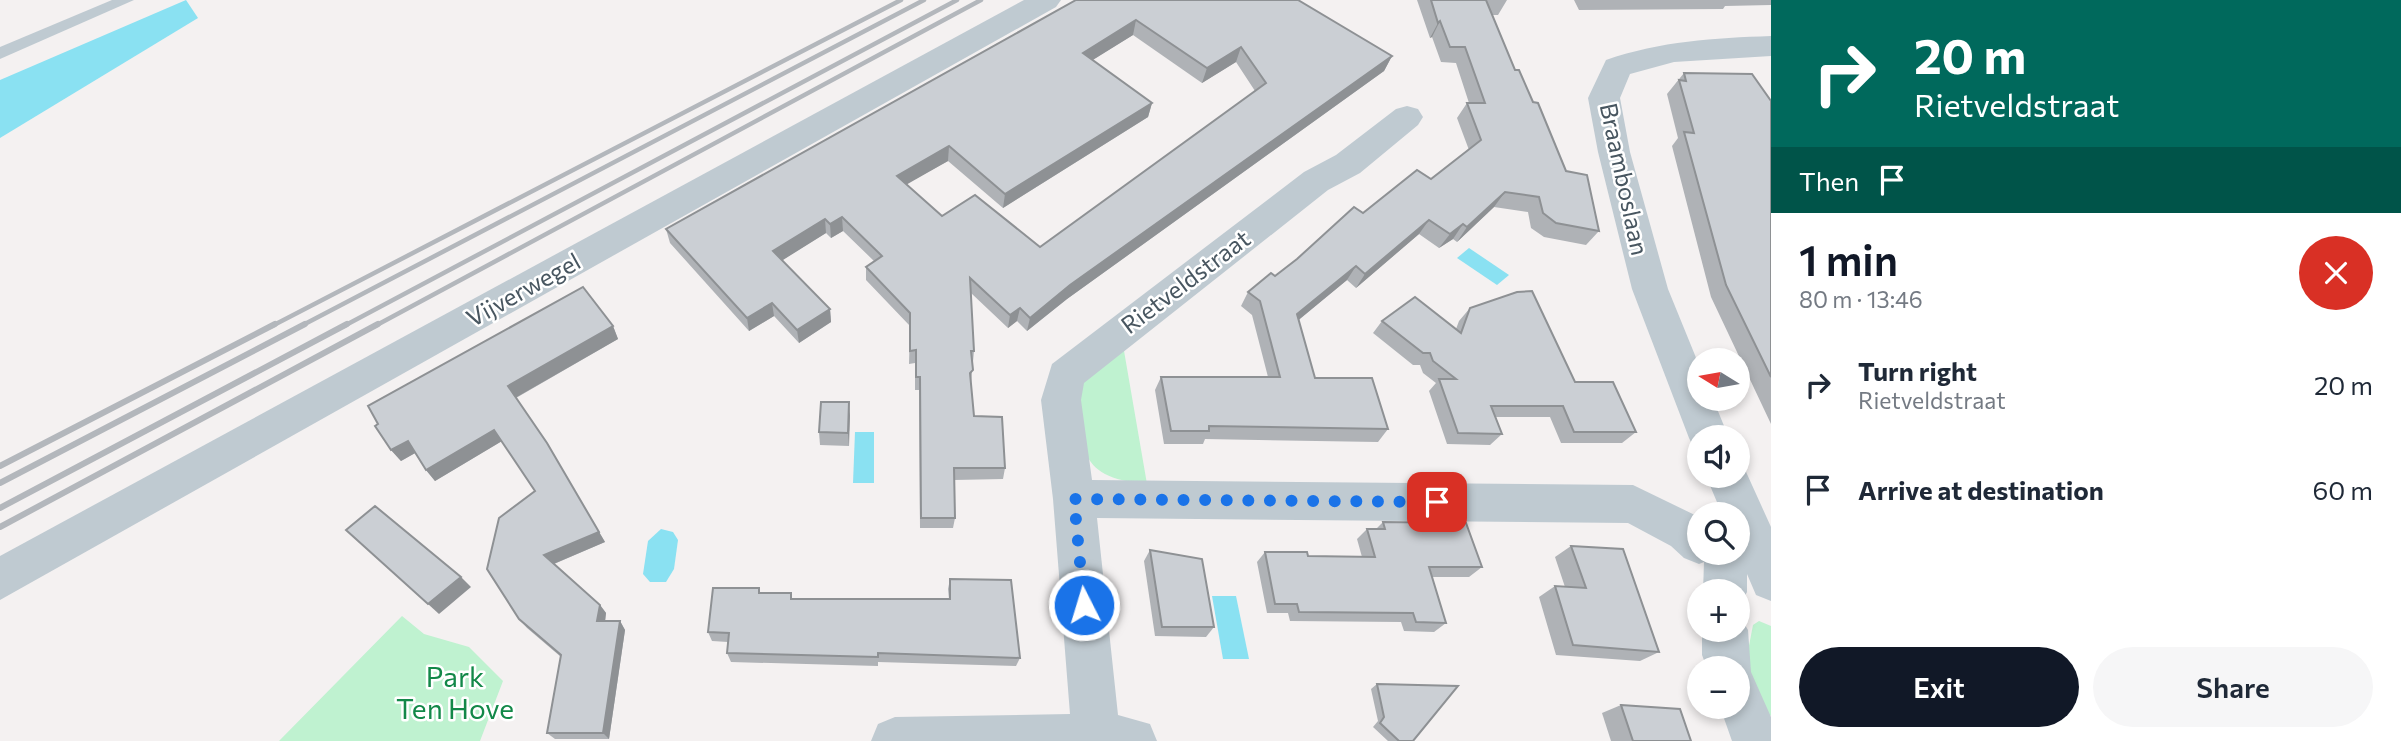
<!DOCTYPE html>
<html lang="en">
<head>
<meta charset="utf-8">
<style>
	:root { --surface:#fff; --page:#f6f6f7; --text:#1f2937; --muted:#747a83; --accent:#111827 }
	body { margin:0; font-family:Commissioner,sans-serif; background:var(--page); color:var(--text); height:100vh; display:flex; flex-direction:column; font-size:26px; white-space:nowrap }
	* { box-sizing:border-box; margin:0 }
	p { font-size:23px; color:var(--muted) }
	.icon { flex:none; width:38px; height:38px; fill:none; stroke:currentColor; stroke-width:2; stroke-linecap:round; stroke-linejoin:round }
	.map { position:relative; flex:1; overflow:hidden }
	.drawer { display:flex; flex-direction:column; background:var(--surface); width:630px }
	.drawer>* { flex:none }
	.hud { background:#00695c; color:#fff; overflow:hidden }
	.needle { width:46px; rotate:281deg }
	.tools { position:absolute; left:1687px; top:348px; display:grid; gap:14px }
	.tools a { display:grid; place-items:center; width:63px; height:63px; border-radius:50%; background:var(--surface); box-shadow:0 4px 10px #0003; font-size:35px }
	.pin { position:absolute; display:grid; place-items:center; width:60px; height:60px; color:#fff; margin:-30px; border-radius:14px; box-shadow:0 4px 10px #0006 }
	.me { position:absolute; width:77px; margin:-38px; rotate:355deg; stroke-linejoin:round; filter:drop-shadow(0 0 5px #0008) }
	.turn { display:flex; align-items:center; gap:24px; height:147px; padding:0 28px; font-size:32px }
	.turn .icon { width:91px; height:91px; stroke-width:2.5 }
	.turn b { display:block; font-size:49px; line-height:60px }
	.then { display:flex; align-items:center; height:66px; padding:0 28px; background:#0003; gap:14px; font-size:26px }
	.round { display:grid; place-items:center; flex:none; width:74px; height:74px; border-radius:37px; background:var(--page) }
	.summary { display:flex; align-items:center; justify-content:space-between; height:119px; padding:0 28px }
	h1 { font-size:42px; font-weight:600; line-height:52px; color:var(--accent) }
	.primary-button { display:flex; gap:14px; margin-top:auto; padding:14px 28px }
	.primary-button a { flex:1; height:80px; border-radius:42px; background:var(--accent); color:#fff; font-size:28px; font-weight:600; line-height:80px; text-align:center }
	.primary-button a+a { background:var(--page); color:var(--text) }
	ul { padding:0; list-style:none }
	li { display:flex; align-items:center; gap:21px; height:105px; padding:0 28px }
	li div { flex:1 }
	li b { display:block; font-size:26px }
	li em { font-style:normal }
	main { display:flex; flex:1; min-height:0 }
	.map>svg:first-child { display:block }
	.green { fill:#bff2d0 }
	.water { fill:#8ae1f2 }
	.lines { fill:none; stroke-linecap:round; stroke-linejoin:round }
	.lane { fill:#bfcad1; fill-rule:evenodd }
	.street { fill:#bfcad1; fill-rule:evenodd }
	.rail-far1 { stroke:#b3b7bc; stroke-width:4.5 }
	.rail { stroke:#b3b7bc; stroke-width:6 }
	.wall { fill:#afb2b6; fill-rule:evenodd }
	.shaded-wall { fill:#8e9194 }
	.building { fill:#cbcfd4; stroke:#8e9194; stroke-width:2; fill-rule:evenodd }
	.route { stroke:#1a73e8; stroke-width:12; stroke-dasharray:0 21.6 }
	.labels { text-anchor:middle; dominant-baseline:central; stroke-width:5; stroke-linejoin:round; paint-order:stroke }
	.street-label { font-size:24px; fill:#485660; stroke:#fff }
	.near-park-label { font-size:28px; fill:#128848; stroke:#fff }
</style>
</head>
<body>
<main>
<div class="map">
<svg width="1771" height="741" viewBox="0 0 1771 741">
	<rect width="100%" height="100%" fill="#f4f1f1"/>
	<g class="green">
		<path d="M1123 345 1147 484C1072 478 1082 442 1080 382Z"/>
		<path d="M402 616 424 634 469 647 503 681 480 741H279Z"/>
		<path d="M1759 621 1771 626V716L1765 711 1746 661 1753 625Z"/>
	</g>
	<g class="water">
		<path d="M186 0 198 18 0 138V80Z"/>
		<path d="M1469 248 1509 275 1497 285 1457 258Z"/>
		<path d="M855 432H874V483H853Z"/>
		<path d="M661 529 673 532 678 540 674 569 666 582H650L643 574 648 541Z"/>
		<path d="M1212 596H1236L1249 659H1223Z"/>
	</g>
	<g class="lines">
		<path class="lane" d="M112 0H134L0 59V47Z"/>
		<g class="street">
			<path d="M1024 0H1061L1056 7 0 600V556Z"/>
			<path d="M1771 36V56L1674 62 1630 74 1620 98 1630 152 1668 289 1699 365V399H1713L1729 438H1699V452L1695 450 1689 438 1632 289 1598 152 1588 98 1606 60C1661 41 1714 38 1771 36Z"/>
			<path d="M1407 106 1418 109 1423 117 1418 125 1360 173 1328 190 1084 383 1081 400 1092 480 1633 485 1699 517V553H1738V514H1722L1706 476H1738V462L1742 463 1771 527V601L1756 595 1747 574V592L1738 608V592H1703L1704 562 1699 564 1684 558 1671 546 1628 523 1097 518 1118 715 1150 724 1157 741H871L878 724 895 717 1070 714 1053 499 1041 400 1052 364 1304 172 1336 155 1396 109Z"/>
			<path d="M1738 613 1748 630 1751 672 1771 717V741H1732L1720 707H1738V668H1707L1702 655V630H1738Z"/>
		</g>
		<g class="rail-far1">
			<path d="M272 326 901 0"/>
			<path d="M301 326 924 0"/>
			<path d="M344 326 957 0"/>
			<path d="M375 326 981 0"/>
		</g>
		<g class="rail">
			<path d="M0 466 275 324"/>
			<path d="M0 483 305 324"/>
			<path d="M0 508 347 324"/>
			<path d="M0 527 378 324"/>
		</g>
	</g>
	<g class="wall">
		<path d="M1076 0 1392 56 1384 71 1067 299 1027 331 1017 321 1008 328 971 293 974 351 971 383 974 416 1005 468 1003 479 954 480 955 518 953 528H920L919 390H915V363L909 364 910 326 866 280V267L874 261 843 231 831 238 826 233 782 260 830 309 831 322 799 343 774 316 749 331 670 243 666 229ZM1133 35 1202 83 1236 62 1255 91 1040 247 942 216 906 184 948 161 1003 208 1148 117 1152 103 1092 60Z"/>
		<path d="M1417 0H1507L1498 15H1492L1515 70 1533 102 1566 171 1599 231 1586 245 1544 237 1531 228 1528 212 1494 207 1457 242 1453 239 1439 248 1419 234 1356 288 1347 280 1298 320 1315 378 1388 429 1378 442 1205 439 1203 444H1164L1155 390 1161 377H1268L1252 315 1241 306 1248 292 1275 276 1363 213 1431 179 1469 150 1457 118 1467 103H1469L1456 63 1441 62 1432 37 1430 38Z"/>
		<path d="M1574 0H1771V5L1725 6 1723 9 1579 10Z"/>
		<path d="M1684 73 1771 101V424L1711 297 1672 146 1678 138 1667 94Z"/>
		<path d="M1470 308 1575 382 1636 432 1622 443H1561L1550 417H1496L1502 434 1490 445 1447 444 1429 391 1436 383 1423 373 1420 365H1413L1373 333 1382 321 1456 329 1459 321Z"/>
		<path d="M613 326 618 339 516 398 605 542 554 564 600 605 606 613 605 621H620L625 630 609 739H555L547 733 561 657 527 628 519 619 535 491 502 441 435 481 426 470 415 453 401 461 391 450 378 424Z"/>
		<path d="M849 402V446L820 445 819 432Z"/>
		<path d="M1383 522 1482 567 1469 577H1432L1446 623 1434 632 1404 631 1401 622 1290 621 1288 613H1267L1257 562 1265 552 1308 556 1362 557 1357 539 1367 529H1376Z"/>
		<path d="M1571 546 1659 652 1640 661 1556 655 1539 597 1555 586 1565 587 1555 557Z"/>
		<path d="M1150 550 1214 627 1206 637 1155 636 1144 561Z"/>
		<path d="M950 579 1020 658 1016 666 878 662V666L731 662 727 653 728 642 712 641 708 632 760 593H791L792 599H949L948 589Z"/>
		<path d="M1377 684 1413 741H1388L1373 727 1378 721 1371 689Z"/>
		<path d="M1621 705 1691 741H1611L1602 713Z"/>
	</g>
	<g class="shaded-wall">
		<path d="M1136 20 1133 35 1080 68 1083 53Z"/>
		<path d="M1440 21 1432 37 1430 38 1438 23Z"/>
		<path d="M1241 47 1236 62 1202 83 1207 68Z"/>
		<path d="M1392 56 1384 71 1067 299 1027 331 1030 318 1070 285Z"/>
		<path d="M1152 103 1148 117 1003 208 1005 194Z"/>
		<path d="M949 146 948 161 897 190V176Z"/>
		<path d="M1505 192 1494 207 1457 242 1467 227Z"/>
		<path d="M842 217 843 231 831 238 830 224Z"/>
		<path d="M825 219 826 233 775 265 773 251Z"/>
		<path d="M1429 220 1419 234 1356 288 1365 274Z"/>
		<path d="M1463 224 1453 239 1439 248 1450 234Z"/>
		<path d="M1356 266 1347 280 1289 328 1297 314Z"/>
		<path d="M772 303 774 316 749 331 747 318Z"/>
		<path d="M1020 308 1017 321 1008 328 1010 315Z"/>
		<path d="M830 309 831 322 799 343 797 330Z"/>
		<path d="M613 326 618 339 515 398 508 386Z"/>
		<path d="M849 402 850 416 849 446 848 433Z"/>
		<path d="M494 430 502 441 435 481 426 470Z"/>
		<path d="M408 441 417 452 401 461 391 450Z"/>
		<path d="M547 443 605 542 551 565 544 555Z"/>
		<path d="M461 577 471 587 439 614 428 604Z"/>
		<path d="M600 605 606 613 604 630 597 621Z"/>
		<path d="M620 621 625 630 609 739 603 733Z"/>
	</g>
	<g class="building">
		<path d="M1076 0H1298L1392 56 1070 285 1030 318 1020 308 1010 315 970 278 974 351H971L973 370 970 373 974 416 1002 417 1005 468H954L955 518H921L920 377H916V350L910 351V313L866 267 882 256 842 217 830 224 825 219 773 251 830 309 797 330 772 303 747 318 666 229ZM1136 20 1207 68 1241 47 1266 83 1040 247 975 195 942 216 897 176 949 146 1005 194 1152 103 1083 53Z"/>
		<path d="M1431 0H1486L1515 70H1519L1533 102 1538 103 1566 171 1587 175 1599 231 1556 223 1543 213 1539 197 1505 192 1467 227 1463 224 1450 234 1429 220 1365 274 1356 266 1297 314 1315 378H1372L1388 429 1209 426V431H1171L1161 377H1280L1260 301 1248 292 1271 273 1275 276 1297 259 1354 207 1363 213 1417 170 1431 179 1481 140 1467 103H1485L1465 47H1450L1440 21 1438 23Z"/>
		<path d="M1684 73 1752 74 1771 101V377L1726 285 1684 132 1694 133 1679 80 1686 81Z"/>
		<path d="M583 287 613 326 508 386 547 443 599 532 544 555 600 605 597 621H620L603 733H547L561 655 519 619 487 569 499 518 535 491 494 430 426 470 408 441 391 450 375 426 378 424 368 406Z"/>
		<path d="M1532 291 1575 382H1613L1636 432H1574L1563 406H1491L1502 434 1458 433 1439 379H1456L1433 361 1430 353H1423L1382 321 1415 297 1461 333 1470 308 1517 292Z"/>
		<path d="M821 402H849L848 433 819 432Z"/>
		<path d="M375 506 461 577 428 604 346 530Z"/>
		<path d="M1383 522 1466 523 1482 567H1429L1446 623 1416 622 1413 613 1299 612 1297 604H1275L1265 552H1307L1308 556 1375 557 1367 529H1385Z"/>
		<path d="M1571 546 1623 549 1659 652 1573 645 1555 586 1586 588Z"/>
		<path d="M1150 550 1202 559 1214 627H1162Z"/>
		<path d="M950 579 1011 580 1020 658 878 653V657L727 653 729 633 708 632 713 588H759V593H791V599H950Z"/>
		<path d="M1377 684 1458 686 1413 741H1399L1380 723 1384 717Z"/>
		<path d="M1621 705 1680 709 1691 741H1633Z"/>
	</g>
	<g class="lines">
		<path class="route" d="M1084 605 1074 499 1437 502"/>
	</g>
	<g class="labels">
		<g class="street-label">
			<text transform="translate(1625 179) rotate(78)">Braamboslaan</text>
			<text transform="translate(1185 281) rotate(-37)">Rietveldstraat</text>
			<text transform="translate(523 289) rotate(-29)">Vijverwegel</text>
		</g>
		<g class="near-park-label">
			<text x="455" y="676">Park<tspan x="455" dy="32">Ten Hove</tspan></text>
		</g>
	</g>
</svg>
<div class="tools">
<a><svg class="needle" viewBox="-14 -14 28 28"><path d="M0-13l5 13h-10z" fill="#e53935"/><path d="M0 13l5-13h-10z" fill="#747a83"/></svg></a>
<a><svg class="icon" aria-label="sound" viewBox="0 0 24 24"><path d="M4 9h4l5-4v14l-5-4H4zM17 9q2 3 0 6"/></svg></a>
<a><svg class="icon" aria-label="search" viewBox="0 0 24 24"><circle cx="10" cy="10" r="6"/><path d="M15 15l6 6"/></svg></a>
<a>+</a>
<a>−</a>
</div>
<div class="pin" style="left:1437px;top:502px;background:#d93025"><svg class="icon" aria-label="arrive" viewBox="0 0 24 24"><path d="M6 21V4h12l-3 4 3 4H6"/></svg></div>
<svg class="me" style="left:1084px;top:605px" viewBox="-20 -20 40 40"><circle r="17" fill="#1a73e8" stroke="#fff" stroke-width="3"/><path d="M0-11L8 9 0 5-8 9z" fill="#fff"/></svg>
</div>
<section class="drawer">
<div class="hud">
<div class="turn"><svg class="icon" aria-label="right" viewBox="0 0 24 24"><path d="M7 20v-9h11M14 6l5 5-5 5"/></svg><div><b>20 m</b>Rietveldstraat</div></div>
<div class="then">Then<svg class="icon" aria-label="arrive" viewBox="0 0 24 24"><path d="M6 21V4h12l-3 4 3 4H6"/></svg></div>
</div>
<div class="summary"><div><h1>1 min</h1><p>80 m · 13:46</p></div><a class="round" style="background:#d93025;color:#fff"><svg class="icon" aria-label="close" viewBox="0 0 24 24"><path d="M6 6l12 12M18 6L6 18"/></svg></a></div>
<ul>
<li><svg class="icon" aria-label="right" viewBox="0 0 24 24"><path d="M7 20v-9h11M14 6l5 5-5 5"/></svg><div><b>Turn right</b><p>Rietveldstraat</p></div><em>20 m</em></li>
<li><svg class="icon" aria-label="arrive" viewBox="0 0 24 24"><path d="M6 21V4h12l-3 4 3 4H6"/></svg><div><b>Arrive at destination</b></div><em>60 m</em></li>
</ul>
<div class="primary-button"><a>Exit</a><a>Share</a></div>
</section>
</main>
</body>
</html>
